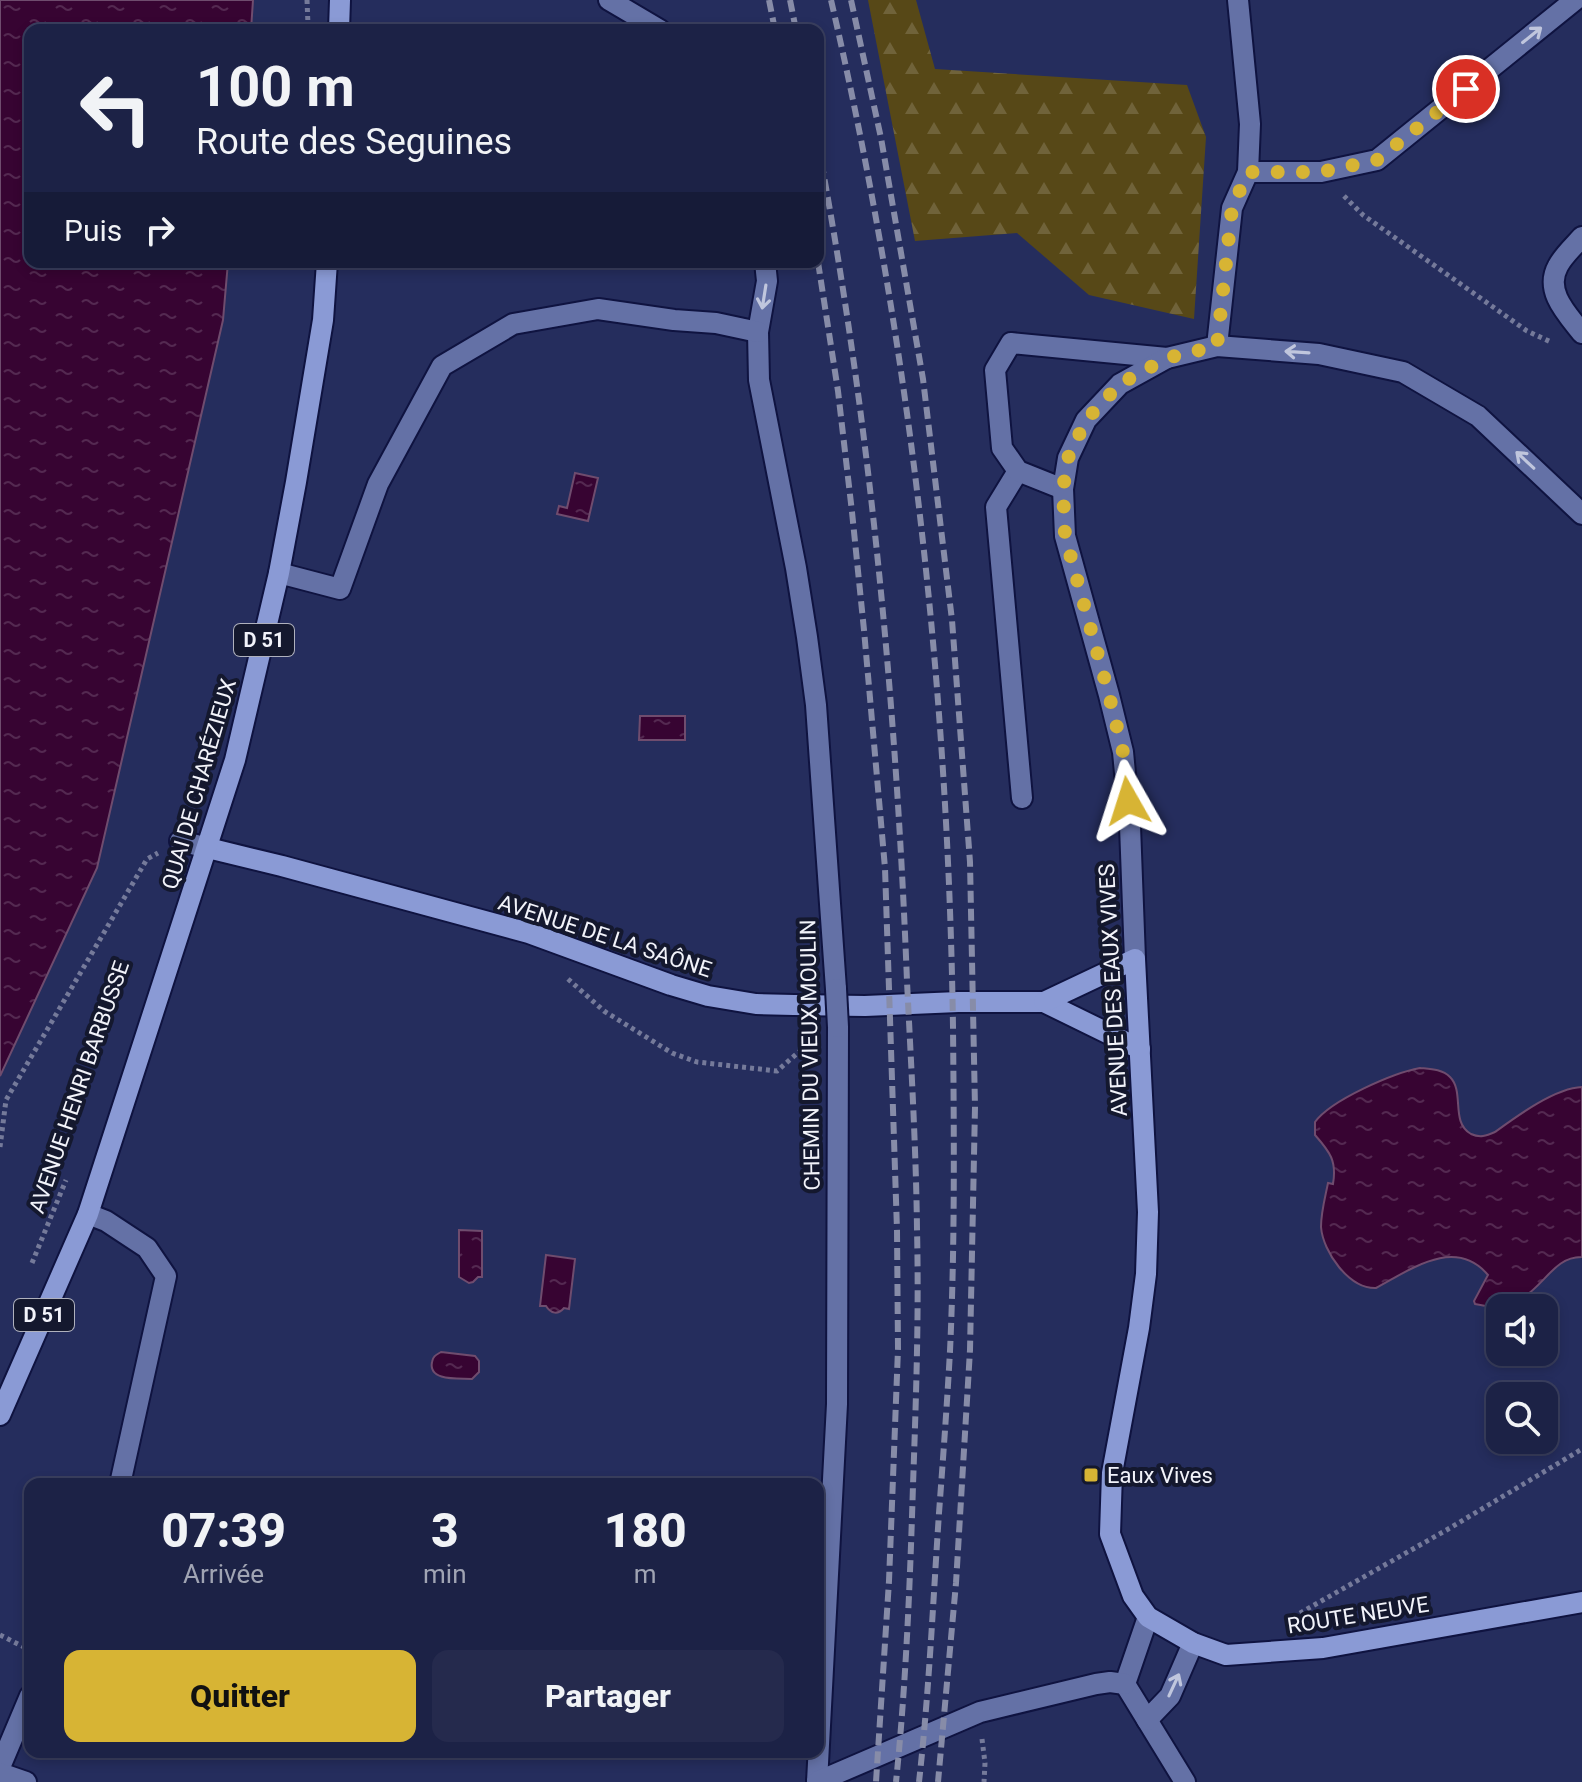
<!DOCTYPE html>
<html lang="fr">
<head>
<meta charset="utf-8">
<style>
	:root { --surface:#1c2246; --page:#252a4d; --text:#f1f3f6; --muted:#a0a4b3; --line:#3a3f5f; --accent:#d7b434 }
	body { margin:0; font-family:Roboto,sans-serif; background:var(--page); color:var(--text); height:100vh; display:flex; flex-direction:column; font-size:30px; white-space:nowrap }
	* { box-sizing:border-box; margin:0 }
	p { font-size:26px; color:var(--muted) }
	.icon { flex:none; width:44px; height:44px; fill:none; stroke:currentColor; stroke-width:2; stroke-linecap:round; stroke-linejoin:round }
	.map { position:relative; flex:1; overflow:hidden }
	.drawer { position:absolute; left:24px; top:1478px; width:800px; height:280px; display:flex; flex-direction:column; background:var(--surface); border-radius:16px; box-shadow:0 4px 12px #0003,0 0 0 2px var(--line) }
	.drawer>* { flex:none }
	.hud { position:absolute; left:24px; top:24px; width:800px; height:244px; border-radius:16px; box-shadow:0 4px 12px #0003,0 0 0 2px var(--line); background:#1c2246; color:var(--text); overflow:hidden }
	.buttons { position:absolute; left:1486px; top:1294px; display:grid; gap:16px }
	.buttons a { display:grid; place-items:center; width:72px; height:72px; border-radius:16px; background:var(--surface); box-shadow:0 4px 12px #0003,0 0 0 2px var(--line); font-size:40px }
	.pin { position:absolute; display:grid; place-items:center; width:68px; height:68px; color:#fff; margin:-34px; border:4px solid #fff; border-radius:50%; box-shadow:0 2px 8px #0007 }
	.me { position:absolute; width:88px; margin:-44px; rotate:354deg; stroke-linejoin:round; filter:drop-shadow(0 0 6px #0008) }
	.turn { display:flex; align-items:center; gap:28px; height:168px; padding:0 40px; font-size:36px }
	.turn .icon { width:104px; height:104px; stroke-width:2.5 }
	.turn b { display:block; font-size:56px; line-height:68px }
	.then { display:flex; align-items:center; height:76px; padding:0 40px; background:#0003; gap:16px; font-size:30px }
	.eta { display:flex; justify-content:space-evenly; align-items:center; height:136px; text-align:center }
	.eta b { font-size:48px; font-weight:800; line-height:56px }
	.cta { display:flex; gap:16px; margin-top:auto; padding:16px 40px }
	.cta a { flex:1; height:92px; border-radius:16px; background:var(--accent); color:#111; font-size:32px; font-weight:800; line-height:92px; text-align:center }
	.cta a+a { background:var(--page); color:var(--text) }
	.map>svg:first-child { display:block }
	.forest { fill:url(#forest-firs) }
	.water { fill:url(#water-ripples); stroke:#6f4c6e; stroke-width:2 }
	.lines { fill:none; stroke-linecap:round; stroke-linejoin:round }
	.minor-casing { stroke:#0f1340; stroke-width:24 }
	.major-casing { stroke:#0f1340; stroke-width:24 }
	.path { stroke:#757a9a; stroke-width:5; stroke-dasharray:4 4; stroke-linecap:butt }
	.minor { stroke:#6471a6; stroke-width:20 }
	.major { stroke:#8a9ad5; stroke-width:20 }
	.rail { stroke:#878ca8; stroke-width:6; stroke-dasharray:12 6; stroke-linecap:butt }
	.minor-bridge-casing { stroke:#0f1340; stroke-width:24; stroke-linecap:butt }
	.minor-bridge { stroke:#6471a6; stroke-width:20 }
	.oneway { stroke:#c0c6dd }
	.route { stroke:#d7b434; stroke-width:14; stroke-dasharray:0 25.2 }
	.poi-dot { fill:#d7b434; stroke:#14182e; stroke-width:3 }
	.labels { text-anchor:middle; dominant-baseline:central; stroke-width:8; stroke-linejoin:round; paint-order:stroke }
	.shield { fill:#14182e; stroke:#afb1bd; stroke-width:2 }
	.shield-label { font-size:20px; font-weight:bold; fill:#f2f3fa }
	.street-label { font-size:22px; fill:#f2f3fa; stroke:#14182e }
	.poi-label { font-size:22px; fill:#f2f3fa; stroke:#14182e; text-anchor:start }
</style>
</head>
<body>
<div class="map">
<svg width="1582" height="1782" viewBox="0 0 1582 1782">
	<defs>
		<pattern id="forest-firs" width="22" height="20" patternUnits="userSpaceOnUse" patternTransform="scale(2)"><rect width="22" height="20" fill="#574817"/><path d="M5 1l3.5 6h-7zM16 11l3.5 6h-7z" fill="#70633a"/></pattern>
		<pattern id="water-ripples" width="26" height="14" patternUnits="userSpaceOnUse" patternTransform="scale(2)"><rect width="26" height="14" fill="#370432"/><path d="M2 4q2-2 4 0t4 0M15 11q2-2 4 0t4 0" fill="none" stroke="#542951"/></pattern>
	</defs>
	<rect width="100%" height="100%" fill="#252d5d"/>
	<path class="forest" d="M868 0H916L935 69 1187 85 1206 137 1194 319 1089 295 1017 233 915 241Z"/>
	<g class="water">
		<path d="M0 0H253L251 30H30V262H228L223 320 97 868 0 1076Z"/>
		<path d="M575 473 598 478 588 521 557 514 559 506 567 508Z"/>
		<path d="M640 716H685V740H639Z"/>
		<path d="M1420 1068C1430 1069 1442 1069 1450 1077 1465 1092 1450 1122 1471 1134 1480 1138 1486 1136 1495 1132 1517 1116 1555 1088 1582 1087V1257C1542 1256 1539 1319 1475 1304L1474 1301 1488 1275C1455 1236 1410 1270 1376 1288 1349 1289 1323 1252 1321 1227 1321 1212 1325 1198 1328 1183L1333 1184C1337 1161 1330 1152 1315 1135V1122C1331 1100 1393 1073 1420 1068Z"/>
		<path d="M459 1230 482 1231V1277H478L473 1282 469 1283 459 1277Z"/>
		<path d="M546 1255 575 1259 569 1309 564 1308C558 1315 551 1314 546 1306H540Z"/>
		<path d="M441 1352 475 1356 479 1361V1372L472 1379C460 1378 428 1382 432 1362 433 1356 436 1355 441 1352Z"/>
	</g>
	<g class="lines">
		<g class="minor-casing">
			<g id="minor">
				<path d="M609 0 660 30"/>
				<path d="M1248 172H1321L1377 160 1575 0"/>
				<path d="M1582 237C1574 246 1563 256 1558 266 1544 291 1567 314 1582 333"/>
				<path d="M765 262 767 281 758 332 759 380 796 568 807 637 816 705 836 989"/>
				<path d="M1217 346 1232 208 1248 172 1250 124 1238 0"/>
				<path d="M1018 471 996 507 1022 798"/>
				<path d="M1063 489 1018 471 1002 448 995 370 1011 343 1167 358"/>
				<path d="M279 573 340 589 378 484 442 366 513 324 598 309 674 320 716 323 758 332"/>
				<path d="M180 841 208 848"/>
				<path d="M1135 959 1130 826 1123 752 1109 695 1065 536 1063 489 1068 458 1086 420 1120 384 1167 358 1217 346 1319 354 1403 372 1478 416 1582 514"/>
				<path d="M88 1214 106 1221 147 1248 166 1276 120 1484"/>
				<path d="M1125 1684 1185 1782"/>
				<path d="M1125 1684 1148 1617"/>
				<path d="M1147 1720 1170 1696 1193 1643"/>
				<path d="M0 1767 30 1696"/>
				<path d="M0 1773 26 1782"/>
				<path d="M817 1782 837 1404 838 1027"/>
				<path d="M817 1782 980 1712 1096 1684 1110 1682 1125 1684"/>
			</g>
		</g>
		<g class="major-casing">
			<g id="major">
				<path d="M339 30 340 0"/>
				<path d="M208 848 282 866 529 933 671 985 708 996 756 1004 794 1005 865 1006 958 1002H1044L1140 1049"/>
				<path d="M1044 1002 1135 959 1148 1212 1146 1274 1139 1328 1112 1473 1110 1534 1133 1596 1148 1617 1193 1643 1226 1655 1323 1648 1582 1602"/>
				<path d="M0 1415 88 1214 235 760 279 573 296 482 323 320 327 262"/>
			</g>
		</g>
		<g class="path">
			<path d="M307 0 308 25"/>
			<path d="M1344 196 1363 215 1527 331 1551 342"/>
			<path d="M568 979 604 1011 672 1053 697 1062 777 1071 809 1043"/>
			<path d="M0 1147 6 1100 147 859 158 853"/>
			<path d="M32 1263 66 1180"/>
			<path d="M1286 1621 1450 1528 1582 1449"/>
			<path d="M0 1635 30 1650"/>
			<path d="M982 1739 985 1763 984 1782"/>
		</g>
		<use href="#minor" class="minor"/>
		<use href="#major" class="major"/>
		<g class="rail">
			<path d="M769 0 775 30"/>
			<path d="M790 0 796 30"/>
			<path d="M831 0C909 337 948 682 953 1027 954 1135 955 1243 950 1351 947 1405 943 1459 939 1513 933 1602 929 1693 919 1782"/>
			<path d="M851 0 881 138 923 379 952 620 970 862 975 1107 970 1350 956 1583 938 1782"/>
			<path d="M818 144C870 420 896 701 907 981 911 1064 916 1146 917 1229 919 1315 916 1400 913 1485 910 1584 906 1684 896 1782"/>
			<path d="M818 262 838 391 852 512 864 630 885 868 897 1230 898 1349 889 1581 876 1782"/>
		</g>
		<g class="minor-bridge-casing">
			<path id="minor-bridge" d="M836 989 838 1027"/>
		</g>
		<use href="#minor-bridge" class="minor-bridge"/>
	</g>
	<defs><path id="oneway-shaft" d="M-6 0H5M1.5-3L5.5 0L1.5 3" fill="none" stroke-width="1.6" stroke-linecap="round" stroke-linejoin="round" transform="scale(2)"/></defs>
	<g class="oneway">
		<use href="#oneway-shaft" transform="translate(1532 35) rotate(-39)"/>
		<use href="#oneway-shaft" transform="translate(764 297) rotate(99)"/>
		<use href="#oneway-shaft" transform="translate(1297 352) rotate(-176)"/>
		<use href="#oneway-shaft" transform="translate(1525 460) rotate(-137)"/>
		<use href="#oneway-shaft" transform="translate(1174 1685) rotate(-65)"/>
	</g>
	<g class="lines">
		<path class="route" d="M1128 801 1123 752 1109 695 1065 536 1063 489 1068 458 1086 420 1120 384 1167 358 1217 346 1232 208 1248 172H1321L1377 160 1466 89"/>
	</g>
	<rect class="poi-dot" x="1083" y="1467" width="16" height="16" rx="4"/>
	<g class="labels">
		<g class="shield">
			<rect x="234" y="624" width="60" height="32" rx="6"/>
			<rect x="14" y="1299" width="60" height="32" rx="6"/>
		</g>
		<g class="shield-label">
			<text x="264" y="640">D 51</text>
			<text x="44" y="1315">D 51</text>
		</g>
		<g class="street-label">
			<text transform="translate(199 784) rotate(-74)">QUAI DE CHARÉZIEUX</text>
			<text transform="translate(605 936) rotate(18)">AVENUE DE LA SAÔNE</text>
			<text transform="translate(1113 990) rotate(-93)">AVENUE DES EAUX VIVES</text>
			<text transform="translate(810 1055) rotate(-91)">CHEMIN DU VIEUX MOULIN</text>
			<text transform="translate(79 1087) rotate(-71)">AVENUE HENRI BARBUSSE</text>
			<text transform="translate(1358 1615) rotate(-9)">ROUTE NEUVE</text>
		</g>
		<g class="poi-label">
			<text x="1107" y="1475">Eaux Vives</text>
		</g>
	</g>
</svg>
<div class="buttons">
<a><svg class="icon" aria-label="sound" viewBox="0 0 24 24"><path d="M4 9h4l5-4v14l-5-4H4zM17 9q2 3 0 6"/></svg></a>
<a><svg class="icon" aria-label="search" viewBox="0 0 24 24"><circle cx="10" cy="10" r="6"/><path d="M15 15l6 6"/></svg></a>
</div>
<div class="pin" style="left:1466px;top:89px;background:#d93025"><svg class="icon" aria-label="arrive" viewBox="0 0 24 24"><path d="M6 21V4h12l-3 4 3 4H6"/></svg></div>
<svg class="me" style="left:1128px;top:801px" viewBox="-20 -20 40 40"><path d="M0-17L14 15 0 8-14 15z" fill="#d7b434" stroke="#fff" stroke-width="4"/></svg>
<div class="hud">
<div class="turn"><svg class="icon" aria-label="left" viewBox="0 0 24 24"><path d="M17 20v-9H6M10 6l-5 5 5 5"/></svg><div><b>100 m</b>Route des Seguines</div></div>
<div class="then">Puis<svg class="icon" aria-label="right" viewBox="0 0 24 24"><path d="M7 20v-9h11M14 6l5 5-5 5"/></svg></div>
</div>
<section class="drawer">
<div class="eta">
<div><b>07:39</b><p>Arrivée</p></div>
<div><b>3</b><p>min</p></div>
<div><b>180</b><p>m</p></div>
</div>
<div class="cta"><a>Quitter</a><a>Partager</a></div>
</section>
</div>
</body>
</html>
